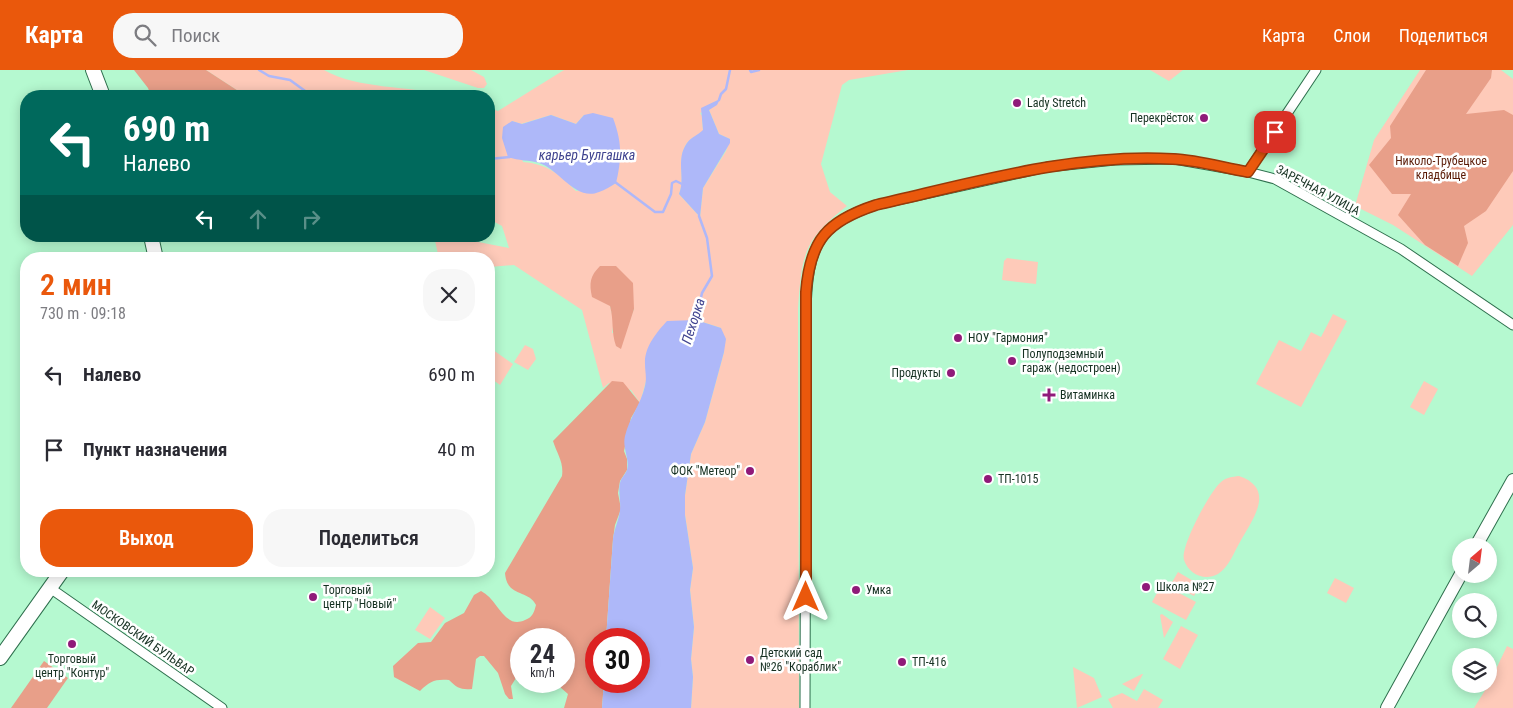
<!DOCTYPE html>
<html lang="ru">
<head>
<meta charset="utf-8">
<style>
	:root { --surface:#fff; --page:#f7f7f7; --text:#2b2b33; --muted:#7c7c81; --accent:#ea580c }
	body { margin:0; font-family:"Roboto Condensed",sans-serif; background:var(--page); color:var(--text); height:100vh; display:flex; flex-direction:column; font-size:19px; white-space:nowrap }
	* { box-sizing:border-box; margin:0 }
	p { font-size:16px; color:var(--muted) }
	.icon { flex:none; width:28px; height:28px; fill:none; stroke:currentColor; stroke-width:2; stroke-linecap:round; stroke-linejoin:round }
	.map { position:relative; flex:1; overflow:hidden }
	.sheet { position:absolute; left:20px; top:182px; width:475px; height:325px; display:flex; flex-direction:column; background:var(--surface); border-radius:20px; box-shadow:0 2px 12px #0003 }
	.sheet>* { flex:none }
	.hud { position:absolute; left:20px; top:20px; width:475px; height:152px; border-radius:20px; box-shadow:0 2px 12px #0003; background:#00695c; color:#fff; overflow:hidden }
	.needle { width:32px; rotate:28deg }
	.fabs { position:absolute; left:1452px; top:468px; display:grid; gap:10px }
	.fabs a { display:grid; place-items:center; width:45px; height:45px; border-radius:50%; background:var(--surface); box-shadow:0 2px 12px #0003; font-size:25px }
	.speed { position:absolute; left:510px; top:558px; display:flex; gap:10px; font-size:25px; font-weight:700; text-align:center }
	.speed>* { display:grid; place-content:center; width:65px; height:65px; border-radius:50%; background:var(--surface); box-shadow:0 2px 12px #0003; line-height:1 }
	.speed small { font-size:12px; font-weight:400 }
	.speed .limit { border:8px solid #d22; background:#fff; color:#111 }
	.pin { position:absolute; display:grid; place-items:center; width:42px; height:42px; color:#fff; margin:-21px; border-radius:10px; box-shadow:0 2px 8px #0006 }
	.me { position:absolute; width:55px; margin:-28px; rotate:0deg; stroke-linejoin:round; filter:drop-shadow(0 0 4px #0008) }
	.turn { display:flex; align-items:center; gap:18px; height:105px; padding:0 20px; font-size:22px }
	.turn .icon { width:65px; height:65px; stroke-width:2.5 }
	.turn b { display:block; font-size:35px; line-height:42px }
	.lanes { display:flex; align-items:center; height:48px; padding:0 20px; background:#0003; justify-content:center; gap:25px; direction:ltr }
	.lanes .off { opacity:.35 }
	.round { display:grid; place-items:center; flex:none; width:52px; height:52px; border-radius:20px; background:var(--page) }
	.head { display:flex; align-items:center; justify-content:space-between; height:85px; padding:0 20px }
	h1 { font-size:30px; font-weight:600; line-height:38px; color:var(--accent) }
	.cta { display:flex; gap:10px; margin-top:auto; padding:10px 20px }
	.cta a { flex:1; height:58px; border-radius:20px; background:var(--accent); color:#fff; font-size:20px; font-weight:600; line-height:58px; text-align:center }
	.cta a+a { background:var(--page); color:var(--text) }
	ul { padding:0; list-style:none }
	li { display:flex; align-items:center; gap:15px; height:75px; padding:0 20px }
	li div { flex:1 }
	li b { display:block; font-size:19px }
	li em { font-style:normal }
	header { display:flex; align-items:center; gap:30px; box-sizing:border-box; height:70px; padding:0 25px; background:var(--accent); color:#fff }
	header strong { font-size:24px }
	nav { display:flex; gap:28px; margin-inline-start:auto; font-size:18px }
	.search { width:350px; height:45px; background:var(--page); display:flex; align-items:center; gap:12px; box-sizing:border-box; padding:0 18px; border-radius:20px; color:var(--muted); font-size:19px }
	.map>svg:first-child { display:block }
	.green { fill:#fecab9; fill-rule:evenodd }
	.forest { fill:#e89f89 }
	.water { fill:#aeb8f9 }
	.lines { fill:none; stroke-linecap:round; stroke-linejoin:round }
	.stream { stroke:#aeb8f9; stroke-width:2.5 }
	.street-casing { stroke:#2f704e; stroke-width:11 }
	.secondary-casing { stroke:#2f704e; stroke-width:14 }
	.primary-casing { stroke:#2f704e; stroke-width:16 }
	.street { stroke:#fff; stroke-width:9 }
	.secondary { stroke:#fff; stroke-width:12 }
	.primary { stroke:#fff; stroke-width:14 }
	.route-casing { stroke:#983908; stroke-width:12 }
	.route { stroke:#ea580c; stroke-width:9 }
	.poi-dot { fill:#901a79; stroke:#fff; stroke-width:2 }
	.labels { text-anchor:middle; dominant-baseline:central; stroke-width:5; stroke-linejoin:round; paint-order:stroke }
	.poi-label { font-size:12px; fill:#153021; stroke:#fff; text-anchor:start }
	.park-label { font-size:12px; fill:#5a1a05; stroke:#fff }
	.street-label { font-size:12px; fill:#153021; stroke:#fff }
	.water-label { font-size:14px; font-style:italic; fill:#404490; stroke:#fff }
</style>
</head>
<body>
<header>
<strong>Карта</strong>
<div class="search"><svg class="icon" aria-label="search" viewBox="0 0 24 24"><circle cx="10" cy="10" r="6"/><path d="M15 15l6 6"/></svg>Поиск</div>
<nav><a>Карта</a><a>Слои</a><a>Поделиться</a></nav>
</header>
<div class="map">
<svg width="1513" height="638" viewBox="0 0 1513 638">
	<rect width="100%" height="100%" fill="#b5f9d0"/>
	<g class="green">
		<path d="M206 0H324C360 20 408 15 447 26H246Z"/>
		<path d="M424 0H471L484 7 487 14 484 18H478Z"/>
		<path d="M564 0H908L849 10 842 15 821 94 830 122 847 136C803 170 802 185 798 238L799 638H691L693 607 691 589 694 557 690 520 693 498 685 445V425L691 384 705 352 724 282 721 258 696 250 645 294 648 304 640 333 631 320 609 313 603 318 582 240 514 195 489 197V189H439L434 166 463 169 509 178 502 156 489 149V38L498 41ZM709 40 719 64 730 69 726 81 703 118 700 147 679 124C686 107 676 89 687 73 691 68 698 65 703 61L702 46 700 43ZM551 45 576 54 584 45 616 113 610 116 576 121C560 104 547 94 523 92L512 51 521 54ZM610 236 634 239 625 261 612 263 614 251Z"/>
		<path d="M1150 0H1183L1169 11Z"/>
		<path d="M1420 0H1501L1513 9V155L1472 206 1393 155 1355 136 1374 70Z"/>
		<path d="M1007 188 1038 192 1036 214 1002 210 1004 191Z"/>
		<path d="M1333 244 1347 251 1301 337 1256 314 1279 270 1301 281 1311 262 1321 267Z"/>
		<path d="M525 275 533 279 536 289 528 300 514 292Z"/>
		<path d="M489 277 513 294 500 315 489 307Z"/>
		<path d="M1424 311 1438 319 1424 345 1410 337Z"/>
		<path d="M1239 406C1277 419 1252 450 1240 472 1234 482 1229 497 1218 504 1205 511 1189 505 1184 490 1180 477 1210 421 1221 412 1227 407 1232 407 1239 406Z"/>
		<path d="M1178 502 1200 515 1194 526 1171 514Z"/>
		<path d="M1335 508 1354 518 1346 533 1327 523Z"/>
		<path d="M1162 514 1196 532 1186 550 1152 532Z"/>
		<path d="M430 537 445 548 430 569 415 560Z"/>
		<path d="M1162 544 1173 552 1164 568 1160 545Z"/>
		<path d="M1181 556 1198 565 1180 599 1163 589Z"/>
		<path d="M1507 576 1513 579V638H1474L1489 614Z"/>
		<path d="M1073 597 1094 608 1102 627 1077 638Z"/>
		<path d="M1143 604 1134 621 1122 614 1142 604Z"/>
		<path d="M1144 619 1163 630 1158 638H1113L1108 629 1122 623 1137 631Z"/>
	</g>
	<g class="forest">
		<path d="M134 0H206L246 26H151L148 18Z"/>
		<path d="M1426 0H1492L1491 8 1466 44 1504 40 1513 45V101L1486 141 1464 156 1468 173 1458 196 1425 175 1398 145 1411 124H1392L1369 95 1391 68 1390 56Z"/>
		<path d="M600 196H616L633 213 634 239 621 279 616 276C611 262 614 250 610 236L592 227C589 213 590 206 600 196Z"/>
		<path d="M612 311 623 312 640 333 631 348 624 381 627 389V400L620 411 618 423 621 439 615 455 613 469 606 569H596V611H604L602 638H564L568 624 553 611H564V569H521V600L511 616 513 629H509L505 624 498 603 484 586H480L476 589 472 619C461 620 457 618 449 610 435 609 430 611 420 621L394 607 393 596 418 573 431 572 445 553 464 543 474 525 481 521C498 529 504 560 525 550 533 547 534 542 536 535 528 519 507 528 505 503L562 406C564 392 557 384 553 371Z"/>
		<path d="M44 591 68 608 47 638H11Z"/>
	</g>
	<g class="water">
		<path d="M720 29 717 35 709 40 719 64 730 69V73L703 118 700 147 679 124C686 107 675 90 687 73 690 68 698 65 703 60L701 38Z"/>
		<path d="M593 43 613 48C622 72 622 88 616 113 611 116 605 120 599 122 576 132 559 99 539 93 529 90 519 91 508 87L502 68 503 57 512 51 522 54 551 45 576 54 584 45Z"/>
		<path d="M696 250 721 258 726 269 724 282 705 352 691 384 685 425V445L693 498 690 520 694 557 691 589 693 607 691 638H602L604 611H639V569H606L613 469C614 459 619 450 620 440 621 431 618 422 620 413 621 408 625 405 627 400 630 389 622 378 625 366 629 348 641 334 645 316 647 307 645 302 645 294 644 277 657 262 667 251Z"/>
	</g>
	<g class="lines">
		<g class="stream">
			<path d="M259 0 269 6 290 10 312 26"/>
			<path d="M750 0 751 2 759 0"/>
			<path d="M719 30 721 24 726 19 730 0"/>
			<path d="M489 89 510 87"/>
			<path d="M615 112 655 142H663L671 124 672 113 676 111 684 115"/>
			<path d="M696 250 702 223 712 206 707 168 699 146"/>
		</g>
		<g class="street-casing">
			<g id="street">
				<path d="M1248 102 1316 0"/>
				<path d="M50 518 222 638"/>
				<path d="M805 638 806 240C808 179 816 155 876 135L1047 97 1115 90 1174 89 1248 102 1275 109 1401 179 1513 255"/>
			</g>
		</g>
		<g class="secondary-casing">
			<g id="secondary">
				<path d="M1476 476 1513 410"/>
				<path d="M1387 638 1461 504"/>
			</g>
		</g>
		<g class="primary-casing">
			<g id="primary">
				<path d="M93 0 103 26"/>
				<path d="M151 166 156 189"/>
				<path d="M0 588 62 501"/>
			</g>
		</g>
		<use href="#street" class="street"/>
		<use href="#secondary" class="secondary"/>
		<use href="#primary" class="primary"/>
	</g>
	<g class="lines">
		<g class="route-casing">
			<path id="route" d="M806 527V222C810 170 827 151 876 135 973 113 1073 83 1173 89 1198 90 1224 98 1248 102L1275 62"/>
		</g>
		<use href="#route" class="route"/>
	</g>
	<g class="poi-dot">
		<circle cx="1017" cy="33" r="5"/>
		<circle cx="1204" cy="48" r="5"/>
		<circle cx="958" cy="268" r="5"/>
		<circle cx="1012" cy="291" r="5"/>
		<circle cx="951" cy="303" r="5"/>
		<path d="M1046.5 317.5h5v5h5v5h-5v5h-5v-5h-5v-5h5z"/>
		<circle cx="750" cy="401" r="5"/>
		<circle cx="988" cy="409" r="5"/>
		<circle cx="1146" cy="517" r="5"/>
		<circle cx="856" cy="520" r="5"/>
		<circle cx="313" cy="527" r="5"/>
		<circle cx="72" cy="574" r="5"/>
		<circle cx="750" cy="590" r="5"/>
		<circle cx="902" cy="592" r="5"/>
	</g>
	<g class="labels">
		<g class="poi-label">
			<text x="1027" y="33">Lady Stretch</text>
			<text x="1194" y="48" text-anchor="end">Перекрёсток</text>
			<text x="968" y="268">НОУ "Гармония"</text>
			<text x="1022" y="284">Полуподземный<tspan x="1022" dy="14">гараж (недостроен)</tspan></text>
			<text x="941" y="303" text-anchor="end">Продукты</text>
			<text x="1060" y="325">Витаминка</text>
			<text x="740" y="401" text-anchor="end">ФОК "Метеор"</text>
			<text x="998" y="409">ТП-1015</text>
			<text x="1156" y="517">Школа №27</text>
			<text x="323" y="520">Торговый<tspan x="323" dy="14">центр "Новый"</tspan></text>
			<text x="866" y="520">Умка</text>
			<text x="760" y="583">Детский сад<tspan x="760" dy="14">№26 "Кораблик"</tspan></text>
			<text x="72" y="589" text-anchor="middle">Торговый<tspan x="72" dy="14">центр "Контур"</tspan></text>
			<text x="912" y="592">ТП-416</text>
		</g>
		<g class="park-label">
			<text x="1441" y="91">Николо-Трубецкое<tspan x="1441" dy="14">кладбище</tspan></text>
		</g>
		<g class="street-label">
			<text transform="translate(1318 120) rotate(28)">ЗАРЕЧНАЯ УЛИЦА</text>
			<text transform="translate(143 568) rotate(35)">МОСКОВСКИЙ БУЛЬВАР</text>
		</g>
		<g class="water-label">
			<text x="587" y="85">карьер Булгашка</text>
			<text transform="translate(693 251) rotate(-72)">Пехорка</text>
		</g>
	</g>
</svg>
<div class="fabs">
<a><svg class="needle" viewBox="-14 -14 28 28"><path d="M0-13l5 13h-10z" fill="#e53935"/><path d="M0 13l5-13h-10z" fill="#7c7c81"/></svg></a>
<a><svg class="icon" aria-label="search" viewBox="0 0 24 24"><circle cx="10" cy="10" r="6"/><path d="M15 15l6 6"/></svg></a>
<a><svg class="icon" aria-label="layers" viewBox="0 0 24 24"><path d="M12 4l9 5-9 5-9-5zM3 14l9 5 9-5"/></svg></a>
</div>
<div class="speed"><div>24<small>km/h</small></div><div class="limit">30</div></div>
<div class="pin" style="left:1275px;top:62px;background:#d93025"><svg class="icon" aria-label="arrive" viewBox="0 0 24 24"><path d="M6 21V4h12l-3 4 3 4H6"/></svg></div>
<svg class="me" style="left:806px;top:527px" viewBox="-20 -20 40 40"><path d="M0-17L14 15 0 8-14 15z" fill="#ea580c" stroke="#fff" stroke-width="4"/></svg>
<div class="hud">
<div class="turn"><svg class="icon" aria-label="left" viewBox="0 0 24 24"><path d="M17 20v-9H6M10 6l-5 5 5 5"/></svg><div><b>690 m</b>Налево</div></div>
<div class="lanes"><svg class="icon" aria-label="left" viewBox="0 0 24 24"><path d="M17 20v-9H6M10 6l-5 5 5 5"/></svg><svg class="icon off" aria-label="ahead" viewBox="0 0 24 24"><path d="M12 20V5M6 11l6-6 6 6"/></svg><svg class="icon off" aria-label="right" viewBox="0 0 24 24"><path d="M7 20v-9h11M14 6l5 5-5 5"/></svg></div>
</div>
<section class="sheet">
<div class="head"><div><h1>2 мин</h1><p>730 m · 09:18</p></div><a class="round"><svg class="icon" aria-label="close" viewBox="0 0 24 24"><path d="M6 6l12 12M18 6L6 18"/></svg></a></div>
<ul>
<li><svg class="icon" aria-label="left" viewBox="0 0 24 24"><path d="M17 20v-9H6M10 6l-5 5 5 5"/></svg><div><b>Налево</b></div><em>690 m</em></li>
<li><svg class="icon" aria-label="arrive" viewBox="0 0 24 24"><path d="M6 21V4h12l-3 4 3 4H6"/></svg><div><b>Пункт назначения</b></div><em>40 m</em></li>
</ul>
<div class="cta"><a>Выход</a><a>Поделиться</a></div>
</section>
</div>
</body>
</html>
